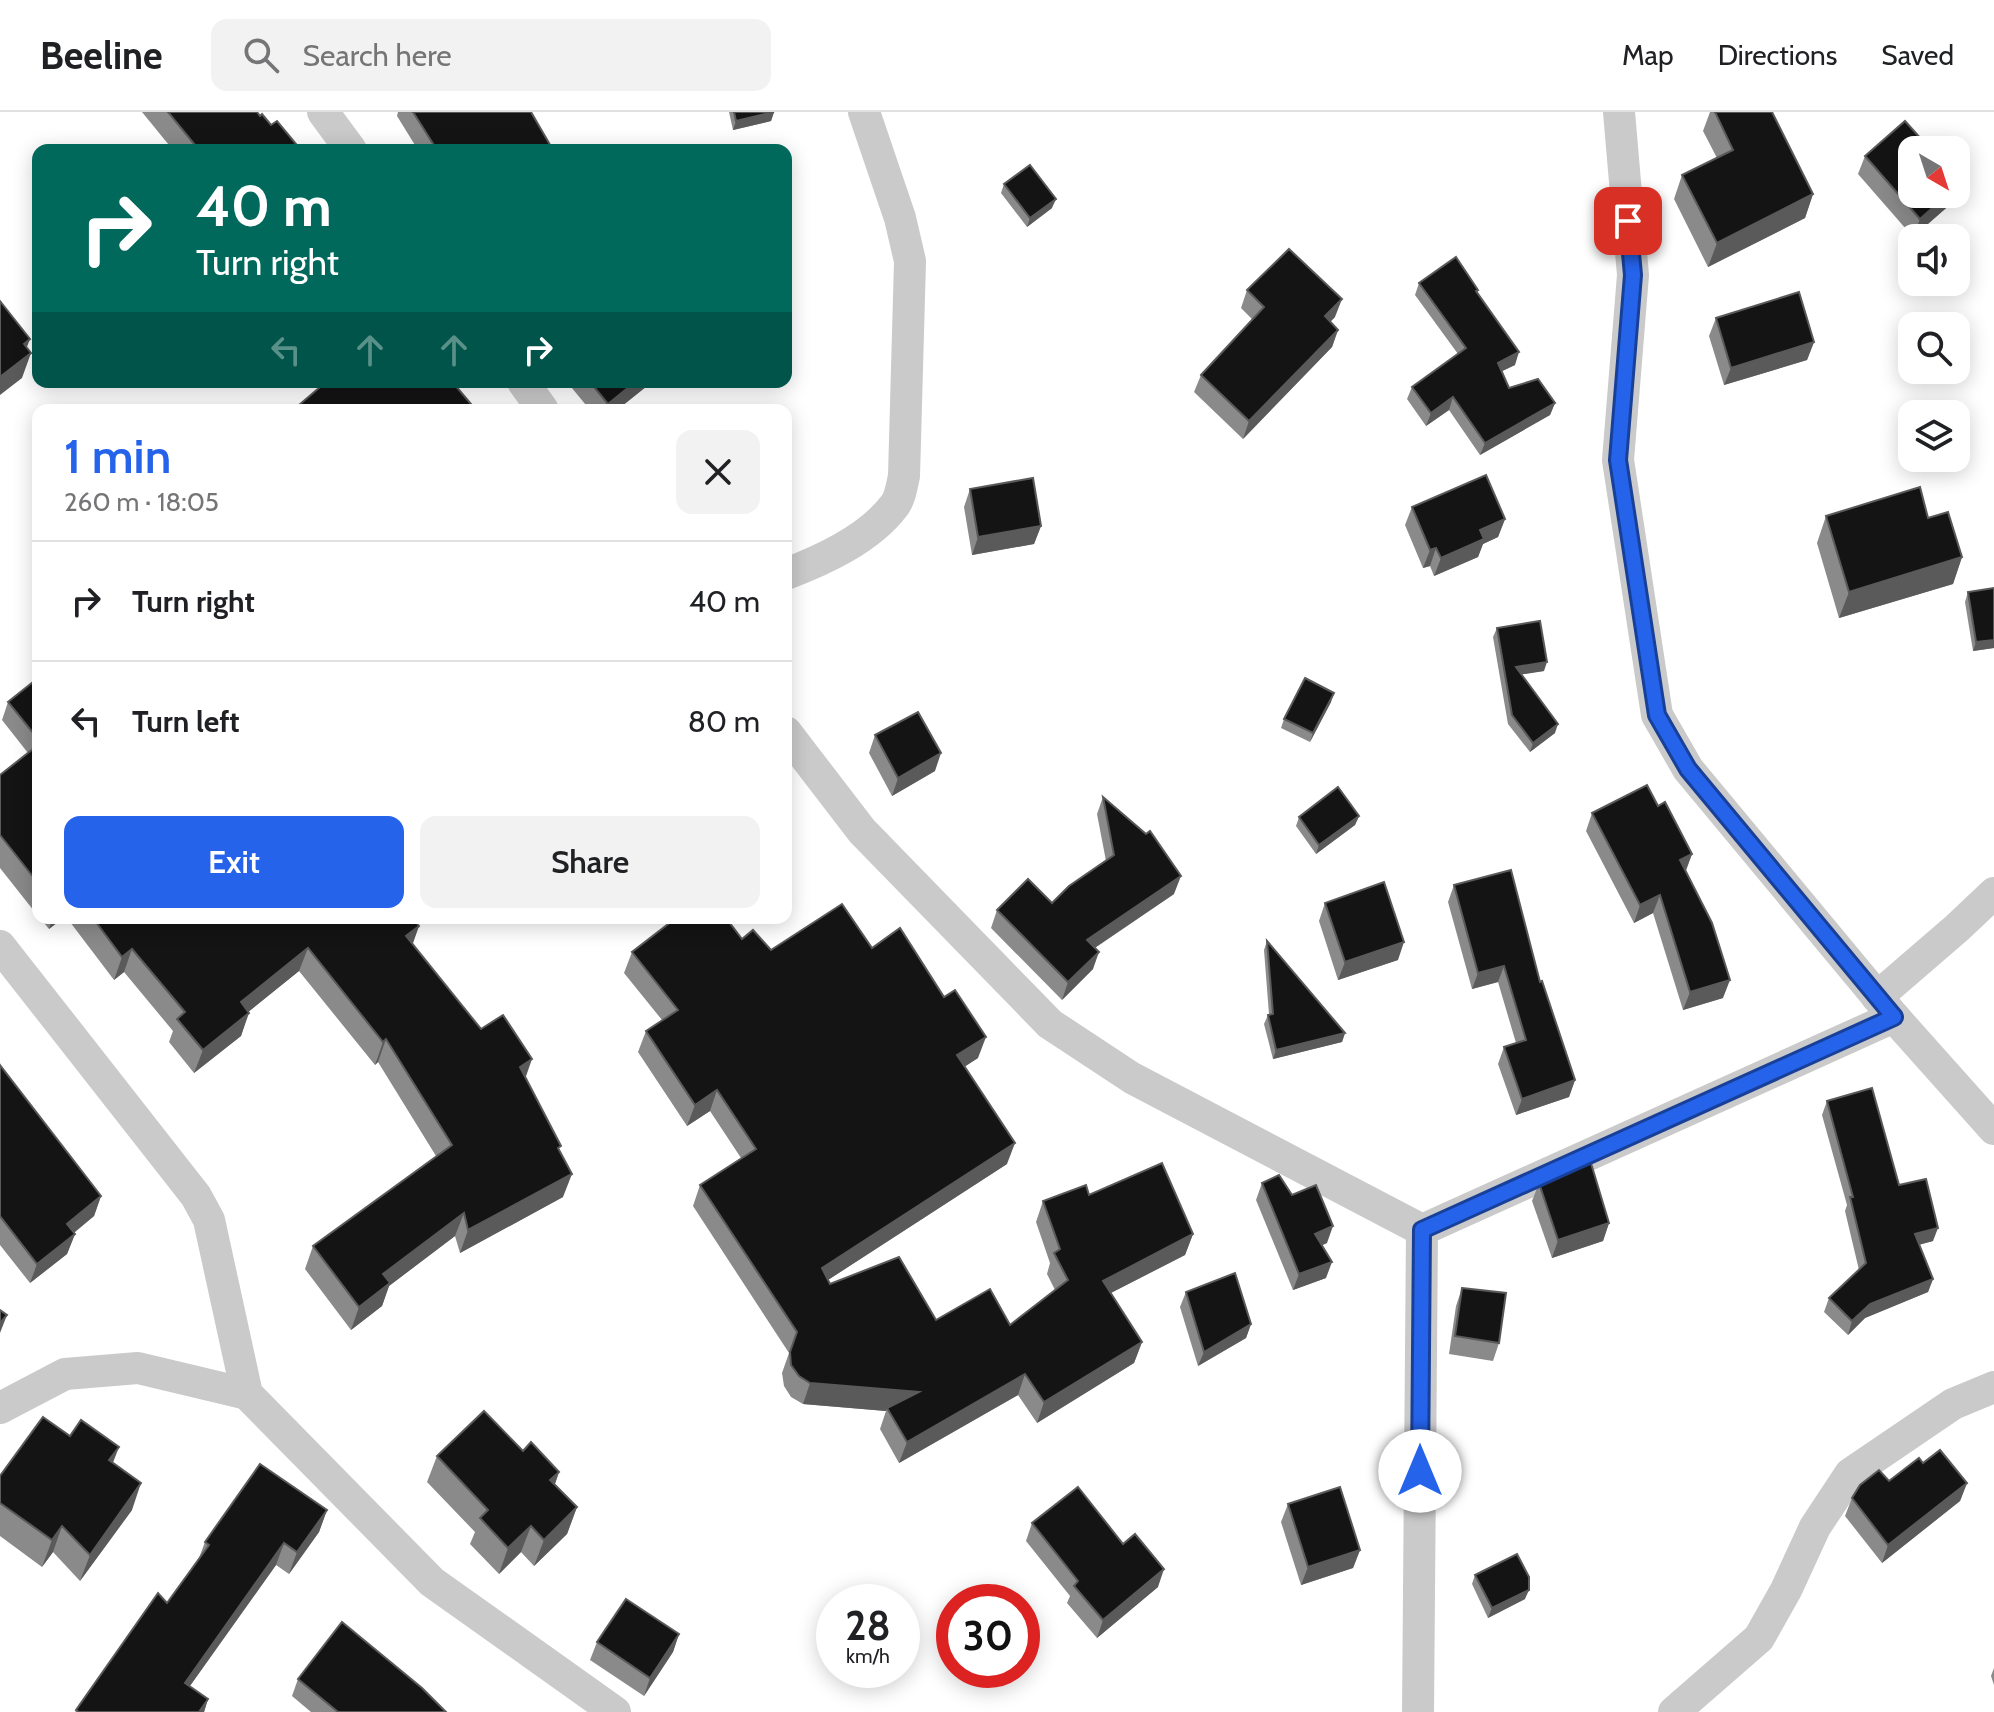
<!DOCTYPE html>
<html lang="en">
<head>
<meta charset="utf-8">
<style>
	:root { --surface:#fff; --page:#f2f2f2; --text:#202124; --muted:#757577; --line:#e0e0e0; --accent:#2563eb }
	body { margin:0; font-family:Cabin,sans-serif; background:var(--page); color:var(--text); height:100vh; display:flex; flex-direction:column; font-size:30px; white-space:nowrap }
	* { box-sizing:border-box; margin:0 }
	p { font-size:26px; color:var(--muted) }
	.icon { flex:none; width:44px; height:44px; fill:none; stroke:currentColor; stroke-width:2; stroke-linecap:round; stroke-linejoin:round }
	.map { position:relative; flex:1; overflow:hidden }
	.drawer { position:absolute; left:32px; top:292px; width:760px; height:520px; display:flex; flex-direction:column; background:var(--surface); border-radius:16px; box-shadow:0 4px 20px #0003 }
	.drawer>* { flex:none }
	.top-card { position:absolute; left:32px; top:32px; width:760px; height:244px; border-radius:16px; box-shadow:0 4px 20px #0003; background:#00695c; color:#fff; overflow:hidden }
	.needle { width:52px; rotate:141deg }
	.fabs { position:absolute; left:1898px; top:24px; display:grid; gap:16px }
	.fabs a { display:grid; place-items:center; width:72px; height:72px; border-radius:16px; background:var(--surface); box-shadow:0 4px 20px #0003; font-size:40px }
	.speed { position:absolute; left:816px; top:1472px; display:flex; gap:16px; font-size:40px; font-weight:700; text-align:center }
	.speed>* { display:grid; place-content:center; width:104px; height:104px; border-radius:50%; background:var(--surface); box-shadow:0 4px 20px #0003; line-height:1 }
	.speed small { font-size:20px; font-weight:400 }
	.speed .limit { border:12px solid #d22; background:#fff; color:#111 }
	.pin { position:absolute; display:grid; place-items:center; width:68px; height:68px; color:#fff; margin:-34px; border-radius:16px; box-shadow:0 4px 12px #0006 }
	.me { position:absolute; width:88px; margin:-44px; rotate:0deg; stroke-linejoin:round; filter:drop-shadow(0 0 6px #0008) }
	.turn { display:flex; align-items:center; gap:28px; height:168px; padding:0 32px; font-size:36px }
	.turn .icon { width:104px; height:104px; stroke-width:2.5 }
	.turn b { display:block; font-size:56px; line-height:68px }
	.lanes { display:flex; align-items:center; height:76px; padding:0 32px; background:#0003; justify-content:center; gap:40px; direction:ltr }
	.lanes .off { opacity:.35 }
	.round { display:grid; place-items:center; flex:none; width:84px; height:84px; border-radius:16px; background:var(--page) }
	.summary { display:flex; align-items:center; justify-content:space-between; height:136px; padding:0 32px }
	h1 { font-size:48px; font-weight:600; line-height:60px; color:var(--accent) }
	.primary-button { display:flex; gap:16px; margin-top:auto; padding:16px 32px }
	.primary-button a { flex:1; height:92px; border-radius:16px; background:var(--accent); color:#fff; font-size:32px; font-weight:600; line-height:92px; text-align:center }
	.primary-button a+a { background:var(--page); color:var(--text) }
	ul { padding:0; list-style:none }
	li { display:flex; align-items:center; gap:24px; height:120px; padding:0 32px; border-top:2px solid var(--line) }
	li div { flex:1 }
	li b { display:block; font-size:30px }
	li em { font-style:normal }
	header { display:flex; align-items:center; gap:48px; box-sizing:border-box; height:112px; padding:0 40px; background:var(--surface); border-bottom:2px solid var(--line) }
	header strong { font-size:38px }
	nav { display:flex; gap:44px; margin-inline-start:auto; font-size:28px }
	.search { width:560px; height:72px; background:var(--page); display:flex; align-items:center; gap:20px; box-sizing:border-box; padding:0 28px; border-radius:16px; color:var(--muted); font-size:30px }
	.map>svg:first-child { display:block }
	.lines { fill:none; stroke-linecap:round; stroke-linejoin:round }
	.street { stroke:#cacaca; stroke-width:32 }
	.wall { fill:#8a8a8a }
	.shaded-wall { fill:#5a5a5a }
	.building { fill:#141414; stroke:#5a5a5a; stroke-width:2 }
	.route-casing { stroke:#184099; stroke-width:20 }
	.route { stroke:#2563eb; stroke-width:14 }
</style>
</head>
<body>
<header>
<strong>Beeline</strong>
<div class="search"><svg class="icon" aria-label="search" viewBox="0 0 24 24"><circle cx="10" cy="10" r="6"/><path d="M15 15l6 6"/></svg>Search here</div>
<nav><a>Map</a><a>Directions</a><a>Saved</a></nav>
</header>
<div class="map">
<svg width="1994" height="1600" viewBox="0 0 1994 1600">
	<rect width="100%" height="100%" fill="#fff"/>
	<g class="lines">
		<g class="street">
			<path d="M323 0 351 38"/>
			<path d="M1619 0 1633 163 1618 348 1657 603 1688 657 1894 905 1994 1017"/>
			<path d="M523 270 543 298"/>
			<path d="M786 462C823 448 869 427 894 394 900 387 902 373 904 364L910 149 900 106 864 0"/>
			<path d="M786 620 862 719 1050 912 1132 966 1422 1118"/>
			<path d="M0 834 196 1084 209 1108 247 1282 432 1470 615 1600"/>
			<path d="M1877 885 1957 816 1994 781"/>
			<path d="M0 1296 65 1262 138 1256 247 1282"/>
			<path d="M1418 1600 1422 1118 1894 905"/>
			<path d="M1674 1600 1759 1526 1786 1478 1815 1415 1850 1362 1953 1292 1994 1275"/>
		</g>
	</g>
	<g class="wall">
		<path d="M142 0H257L301 38H173Z"/>
		<path d="M398 0H531L553 38H418L397 4Z"/>
		<path d="M729 0H774L771 9 733 18Z"/>
		<path d="M1710 0H1772L1813 82 1805 106 1708 155 1674 87 1682 63 1717 46 1703 19Z"/>
		<path d="M1865 44 1960 72 1953 90 1913 125 1858 62Z"/>
		<path d="M1004 72 1052 96 1027 115 1001 81Z"/>
		<path d="M1419 171 1478 178 1477 181 1515 253 1502 259 1509 276 1555 291 1550 303 1480 343 1449 298 1426 314 1407 287 1412 275 1458 242 1415 183Z"/>
		<path d="M1247 178 1335 205 1330 210 1338 218 1332 235 1243 327 1194 280 1201 263 1253 208 1241 196Z"/>
		<path d="M1716 206 1814 230 1807 248 1724 273 1709 224Z"/>
		<path d="M567 270H652L617 298H590Z"/>
		<path d="M970 377 1041 414 1034 432 972 443 964 395Z"/>
		<path d="M1412 395 1505 407 1498 425 1483 432 1478 445 1434 464 1430 454 1423 456 1405 413Z"/>
		<path d="M1826 404 1928 406 1962 445 1953 472 1839 506 1817 431Z"/>
		<path d="M1968 480 1994 536 1973 539 1965 490Z"/>
		<path d="M1497 516 1544 559 1521 562 1555 621 1530 640 1508 612 1493 525Z"/>
		<path d="M38 566V804L0 756V663L28 641 2 608 8 590Z"/>
		<path d="M1331 590 1310 630 1281 616 1284 607Z"/>
		<path d="M875 623 935 659 892 684 869 641Z"/>
		<path d="M1103 685 1174 782 1095 836 1093 857 1062 888 991 816 997 798 1052 791 1106 749 1097 702Z"/>
		<path d="M1658 694 1692 742 1686 759 1723 886 1683 898 1653 801 1634 811 1586 719 1592 701Z"/>
		<path d="M1359 704 1355 713 1316 742 1296 714 1299 705Z"/>
		<path d="M1454 773 1540 870 1575 968 1569 985 1516 1003 1498 952 1504 935 1516 931 1498 870 1472 877 1448 790Z"/>
		<path d="M1325 791 1398 848 1338 868 1319 809Z"/>
		<path d="M40 806H63L49 817Z"/>
		<path d="M67 806H242L244 809 419 814 412 832 481 917 525 966 559 1039 563 1085 460 1141 455 1124 389 1174 382 1194 351 1218 305 1157 313 1134 436 1044 378 950 375 953 299 859 248 900 241 924 194 961 169 930 173 919 124 860 114 868Z"/>
		<path d="M742 827 771 838 872 836 978 946 964 955 1007 1052 828 1168 830 1172 936 1208 1010 1213 1055 1178 1047 1162 1050 1151 1036 1110 1043 1089 1089 1083 1193 1122 1185 1143 1111 1181 1142 1230 1134 1251 1037 1311 1018 1283 899 1351 880 1317 886 1299 803 1292 791 1285 784 1274 782 1261 789 1241 693 1094 700 1073 741 1046 710 999 687 1014 638 940 646 919 662 908 624 861 632 840Z"/>
		<path d="M1267 829 1345 921 1342 930 1273 947 1264 912 1268 903 1269 902 1264 838Z"/>
		<path d="M0 953 101 1084 94 1104 74 1121 75 1122 67 1142 30 1171 0 1133Z"/>
		<path d="M1827 989 1899 1073 1933 1129 1919 1133 1933 1167 1928 1180 1865 1206 1848 1223 1824 1200 1829 1186 1859 1158 1845 1099 1847 1093 1822 1003Z"/>
		<path d="M1262 1071 1292 1083 1327 1131 1322 1133 1326 1166 1293 1178 1256 1088Z"/>
		<path d="M1539 1071 1609 1111 1603 1129 1552 1146 1532 1089Z"/>
		<path d="M1462 1176 1499 1231 1493 1249 1449 1242 1456 1194Z"/>
		<path d="M1186 1180 1251 1212 1246 1226 1198 1254 1180 1195Z"/>
		<path d="M70 1324 113 1351 132 1398 80 1469 53 1440 42 1455 0 1424V1364Z"/>
		<path d="M523 1339 559 1360 555 1372 577 1395 567 1422 534 1454 521 1440 499 1462 470 1432 475 1420 427 1370 437 1344Z"/>
		<path d="M1923 1351 1967 1371 1960 1389 1882 1451 1845 1404 1852 1386 1889 1369Z"/>
		<path d="M1288 1392 1360 1438 1353 1456 1301 1473 1281 1410Z"/>
		<path d="M327 1398 319 1420 289 1462 276 1453 190 1574 208 1587 204 1600H75L167 1491 199 1446 205 1430Z"/>
		<path d="M1032 1411 1158 1475 1097 1526 1067 1491 1070 1484 1026 1429Z"/>
		<path d="M1475 1463 1525 1487 1488 1506 1472 1472Z"/>
		<path d="M679 1522 673 1540 644 1584 590 1548 597 1530Z"/>
		<path d="M1994 1556V1573L1991 1564Z"/>
		<path d="M298 1567 446 1600H311L292 1584Z"/>
	</g>
	<g class="shaded-wall">
		<path d="M774 0 771 9 733 18 736 9Z"/>
		<path d="M1960 72 1953 90 1913 125 1920 107 1948 82H1956V75Z"/>
		<path d="M1813 82 1805 106 1708 155 1717 131Z"/>
		<path d="M1056 87 1052 96 1027 115 1030 106Z"/>
		<path d="M1342 187 1335 205 1319 221 1325 204Z"/>
		<path d="M1338 218 1332 235 1243 327 1249 309Z"/>
		<path d="M30 227 22 248 31 241 22 266 0 283V265L24 232Z"/>
		<path d="M1814 230 1807 248 1724 273 1731 256Z"/>
		<path d="M1519 240 1515 253 1494 263 1498 251Z"/>
		<path d="M635 270H652L617 298H606L608 292Z"/>
		<path d="M1453 285 1449 298 1426 314 1431 301Z"/>
		<path d="M1555 291 1550 303 1480 343 1485 331Z"/>
		<path d="M1505 407 1498 425 1483 432 1478 445 1434 464 1441 446 1480 418Z"/>
		<path d="M1041 414 1034 432 972 443 978 425Z"/>
		<path d="M1436 436 1430 454 1423 456 1430 438Z"/>
		<path d="M1962 445 1953 472 1839 506 1849 480Z"/>
		<path d="M1994 528V536L1973 539 1976 530Z"/>
		<path d="M1547 550 1544 559 1512 564 1516 555Z"/>
		<path d="M1334 581 1331 590 1310 630 1313 621Z"/>
		<path d="M1558 612 1555 621 1530 640 1533 631Z"/>
		<path d="M941 641 935 659 892 684 898 666Z"/>
		<path d="M1359 704 1355 713 1316 742 1319 733Z"/>
		<path d="M1692 742 1685 760 1680 748Z"/>
		<path d="M1181 764 1174 782 1081 845 1087 828Z"/>
		<path d="M1660 783 1653 801 1634 811 1640 793Z"/>
		<path d="M53 806H63L49 817Z"/>
		<path d="M419 814 411 837 406 824Z"/>
		<path d="M1404 830 1398 848 1338 868 1345 850Z"/>
		<path d="M308 836 299 859 232 913 241 890Z"/>
		<path d="M132 837 124 860 114 868 122 845Z"/>
		<path d="M1099 840 1093 857 1062 888 1068 870Z"/>
		<path d="M1504 854 1498 870 1472 877 1478 861Z"/>
		<path d="M1730 868 1723 886 1683 898 1690 880Z"/>
		<path d="M249 901 241 924 194 961 203 938Z"/>
		<path d="M1345 921 1342 930 1273 947 1276 938Z"/>
		<path d="M986 925 978 946 950 964 957 943Z"/>
		<path d="M386 927 378 950 375 953 383 930Z"/>
		<path d="M532 947 524 970 520 955Z"/>
		<path d="M1575 968 1569 985 1516 1003 1522 987Z"/>
		<path d="M717 978 710 999 687 1014 695 993Z"/>
		<path d="M1015 1031 1007 1052 814 1177 822 1156Z"/>
		<path d="M572 1062 563 1085 460 1141 468 1118Z"/>
		<path d="M101 1084 94 1104 60 1132 67 1112Z"/>
		<path d="M464 1101 455 1124 389 1174 382 1194 351 1218 359 1195 383 1162Z"/>
		<path d="M1609 1111 1603 1129 1552 1146 1558 1128Z"/>
		<path d="M1333 1114 1327 1131 1309 1139 1315 1122Z"/>
		<path d="M1938 1116 1933 1129 1910 1135 1915 1122Z"/>
		<path d="M75 1122 67 1142 30 1171 37 1152Z"/>
		<path d="M1193 1122 1185 1143 1095 1189 1103 1169Z"/>
		<path d="M1332 1150 1326 1166 1293 1178 1299 1162Z"/>
		<path d="M1933 1167 1928 1180 1865 1206 1848 1223 1852 1209 1870 1192Z"/>
		<path d="M7 1203 0 1221V1211Z"/>
		<path d="M1251 1212 1246 1226 1198 1254 1204 1240Z"/>
		<path d="M1142 1230 1134 1251 1037 1311 1044 1290Z"/>
		<path d="M1025 1262 1018 1283 899 1351 907 1330Z"/>
		<path d="M810 1271 919 1280 887 1296 886 1299 803 1292Z"/>
		<path d="M119 1335 109 1361V1348Z"/>
		<path d="M559 1360 550 1386V1368Z"/>
		<path d="M141 1371 132 1398 80 1469 90 1443Z"/>
		<path d="M1967 1371 1960 1389 1882 1451 1888 1433Z"/>
		<path d="M577 1395 567 1422 534 1454 544 1428Z"/>
		<path d="M327 1398 319 1420 289 1462 297 1440Z"/>
		<path d="M62 1414 53 1440 42 1455 52 1428Z"/>
		<path d="M531 1414 521 1440 499 1462 508 1436Z"/>
		<path d="M284 1431 276 1453 177 1592 185 1571Z"/>
		<path d="M1360 1438 1353 1456 1301 1473 1308 1455Z"/>
		<path d="M1164 1457 1158 1475 1097 1526 1103 1508Z"/>
		<path d="M1529 1478 1525 1487 1488 1506 1492 1496Z"/>
		<path d="M679 1522 673 1540 644 1584 650 1566Z"/>
		<path d="M208 1587 204 1600H199Z"/>
	</g>
	<g class="building">
		<path d="M168 0H257L260 4 262 2 271 13 277 9 301 38H199Z"/>
		<path d="M413 0H531L553 38H447L445 34 437 38Z"/>
		<path d="M734 0H774L736 9Z"/>
		<path d="M1715 0H1772L1813 82 1717 131 1682 63 1733 38Z"/>
		<path d="M1905 9 1931 38H1912V82H1948L1920 107 1865 44Z"/>
		<path d="M1030 53 1056 87 1030 106 1004 72Z"/>
		<path d="M1289 137 1342 187 1325 204 1338 218 1249 309 1201 263 1264 195 1247 178Z"/>
		<path d="M1456 145 1478 178 1476 179 1519 240 1498 251 1509 276 1538 267 1555 291 1485 331 1453 285 1431 301 1412 275 1466 236 1419 171Z"/>
		<path d="M1799 180 1814 230 1731 256 1716 206Z"/>
		<path d="M0 189 30 227 24 232 31 241 0 265Z"/>
		<path d="M326 270H457L454 272 476 298H298L301 295 299 293Z"/>
		<path d="M590 270H635L608 292Z"/>
		<path d="M1486 363 1505 407 1480 418 1484 427 1441 446 1436 436 1430 438 1412 395Z"/>
		<path d="M1033 366 1041 414 978 425 970 377Z"/>
		<path d="M1920 375 1928 406 1948 400 1962 445 1849 480 1826 404Z"/>
		<path d="M1994 476V528L1976 530 1968 480Z"/>
		<path d="M1540 509 1547 550 1516 555 1558 612 1533 631 1512 603 1497 516Z"/>
		<path d="M38 566V627L8 590Z"/>
		<path d="M1305 566 1334 581 1313 621 1284 607Z"/>
		<path d="M918 600 941 641 898 666 875 623Z"/>
		<path d="M38 633V771L0 723V663Z"/>
		<path d="M1647 673 1658 694 1665 690 1692 742 1680 748 1712 811 1730 868 1690 880 1660 783 1640 793 1592 701Z"/>
		<path d="M1338 675 1359 704 1319 733 1299 705Z"/>
		<path d="M1103 685 1146 722 1150 719 1181 764 1087 828 1099 840 1068 870 997 798 1028 767 1052 791 1069 774 1114 743Z"/>
		<path d="M1511 758 1540 870 1542 869 1575 968 1522 987 1504 935 1526 928 1504 854 1478 861 1454 773Z"/>
		<path d="M1384 770 1404 830 1345 850 1325 791Z"/>
		<path d="M842 792 872 836 900 816 944 885 955 878 986 925 957 943 1015 1031 822 1156 830 1172 899 1145 936 1208 990 1177 1010 1213 1068 1168 1054 1141 1060 1137 1043 1089 1086 1073 1089 1083 1162 1051 1193 1122 1103 1169 1142 1230 1044 1290 1025 1262 907 1330 887 1296 919 1280 810 1271 799 1264 791 1253 790 1240 797 1220 700 1073 756 1037 717 978 695 993 646 919 678 898 632 840 676 806H726L742 827 753 818 771 838Z"/>
		<path d="M93 806H242L244 809 248 806H413L419 814 406 824 481 917 503 903 532 947 520 955 561 1034 558 1036 572 1062 468 1118 464 1101 383 1162 390 1171 359 1195 313 1134 452 1033 386 927 383 930 308 836 241 890 249 901 203 938 177 907 185 900 132 837 122 845Z"/>
		<path d="M1267 829 1345 921 1276 938 1268 903 1273 902Z"/>
		<path d="M0 953 101 1084 67 1112 75 1122 37 1152 0 1104Z"/>
		<path d="M1872 976 1899 1073 1926 1067 1938 1116 1915 1122 1933 1167 1870 1192 1852 1209 1829 1186 1866 1151 1850 1085H1853L1827 989Z"/>
		<path d="M1590 1048 1609 1111 1558 1128 1539 1071Z"/>
		<path d="M1279 1063 1292 1083 1316 1073 1333 1114 1315 1122 1332 1150 1299 1162 1262 1071Z"/>
		<path d="M1235 1161 1251 1212 1204 1240 1186 1180Z"/>
		<path d="M1462 1176 1506 1181 1499 1231 1455 1224Z"/>
		<path d="M0 1198 7 1203 0 1211Z"/>
		<path d="M484 1299 523 1339 531 1330 559 1360 550 1368 577 1395 544 1428 531 1414 508 1436 480 1406 488 1398 437 1344Z"/>
		<path d="M43 1305 70 1324 81 1308 119 1335 109 1348 141 1371 90 1443 62 1414 52 1428 0 1391V1364Z"/>
		<path d="M1940 1338 1967 1371 1888 1433 1852 1386 1860 1373 1879 1358 1889 1369 1919 1346 1923 1351Z"/>
		<path d="M260 1352 327 1398 297 1440 284 1431 185 1571 208 1587 199 1600H79L76 1598 158 1481 167 1491 209 1433 205 1430Z"/>
		<path d="M1078 1375 1123 1432 1135 1422 1164 1457 1103 1508 1074 1474 1078 1469 1032 1411Z"/>
		<path d="M1340 1375 1360 1438 1308 1455 1288 1392Z"/>
		<path d="M1517 1442 1529 1465V1478L1492 1496 1475 1463Z"/>
		<path d="M626 1487 679 1522 650 1566 597 1530Z"/>
		<path d="M342 1510 422 1576 446 1600H338L298 1567Z"/>
	</g>
	<g class="lines">
		<g class="route-casing">
			<path id="route" d="M1420 1359 1422 1118 1894 905 1688 657 1657 603 1618 348 1633 163 1628 109"/>
		</g>
		<use href="#route" class="route"/>
	</g>
</svg>
<div class="fabs">
<a><svg class="needle" viewBox="-14 -14 28 28"><path d="M0-13l5 13h-10z" fill="#e53935"/><path d="M0 13l5-13h-10z" fill="#757577"/></svg></a>
<a><svg class="icon" aria-label="sound" viewBox="0 0 24 24"><path d="M4 9h4l5-4v14l-5-4H4zM17 9q2 3 0 6"/></svg></a>
<a><svg class="icon" aria-label="search" viewBox="0 0 24 24"><circle cx="10" cy="10" r="6"/><path d="M15 15l6 6"/></svg></a>
<a><svg class="icon" aria-label="layers" viewBox="0 0 24 24"><path d="M12 4l9 5-9 5-9-5zM3 14l9 5 9-5"/></svg></a>
</div>
<div class="speed"><div>28<small>km/h</small></div><div class="limit">30</div></div>
<div class="pin" style="left:1628px;top:109px;background:#d93025"><svg class="icon" aria-label="arrive" viewBox="0 0 24 24"><path d="M6 21V4h12l-3 4 3 4H6"/></svg></div>
<svg class="me" style="left:1420px;top:1359px" viewBox="-20 -20 40 40"><circle r="19" fill="#fff"/><path d="M0-13L10 11 0 6-10 11z" fill="#2563eb"/></svg>
<div class="top-card">
<div class="turn"><svg class="icon" aria-label="right" viewBox="0 0 24 24"><path d="M7 20v-9h11M14 6l5 5-5 5"/></svg><div><b>40 m</b>Turn right</div></div>
<div class="lanes"><svg class="icon off" aria-label="left" viewBox="0 0 24 24"><path d="M17 20v-9H6M10 6l-5 5 5 5"/></svg><svg class="icon off" aria-label="ahead" viewBox="0 0 24 24"><path d="M12 20V5M6 11l6-6 6 6"/></svg><svg class="icon off" aria-label="ahead" viewBox="0 0 24 24"><path d="M12 20V5M6 11l6-6 6 6"/></svg><svg class="icon" aria-label="right" viewBox="0 0 24 24"><path d="M7 20v-9h11M14 6l5 5-5 5"/></svg></div>
</div>
<section class="drawer">
<div class="summary"><div><h1>1 min</h1><p>260 m · 18:05</p></div><a class="round"><svg class="icon" aria-label="close" viewBox="0 0 24 24"><path d="M6 6l12 12M18 6L6 18"/></svg></a></div>
<ul>
<li><svg class="icon" aria-label="right" viewBox="0 0 24 24"><path d="M7 20v-9h11M14 6l5 5-5 5"/></svg><div><b>Turn right</b></div><em>40 m</em></li>
<li><svg class="icon" aria-label="left" viewBox="0 0 24 24"><path d="M17 20v-9H6M10 6l-5 5 5 5"/></svg><div><b>Turn left</b></div><em>80 m</em></li>
</ul>
<div class="primary-button"><a>Exit</a><a>Share</a></div>
</section>
</div>
</body>
</html>
